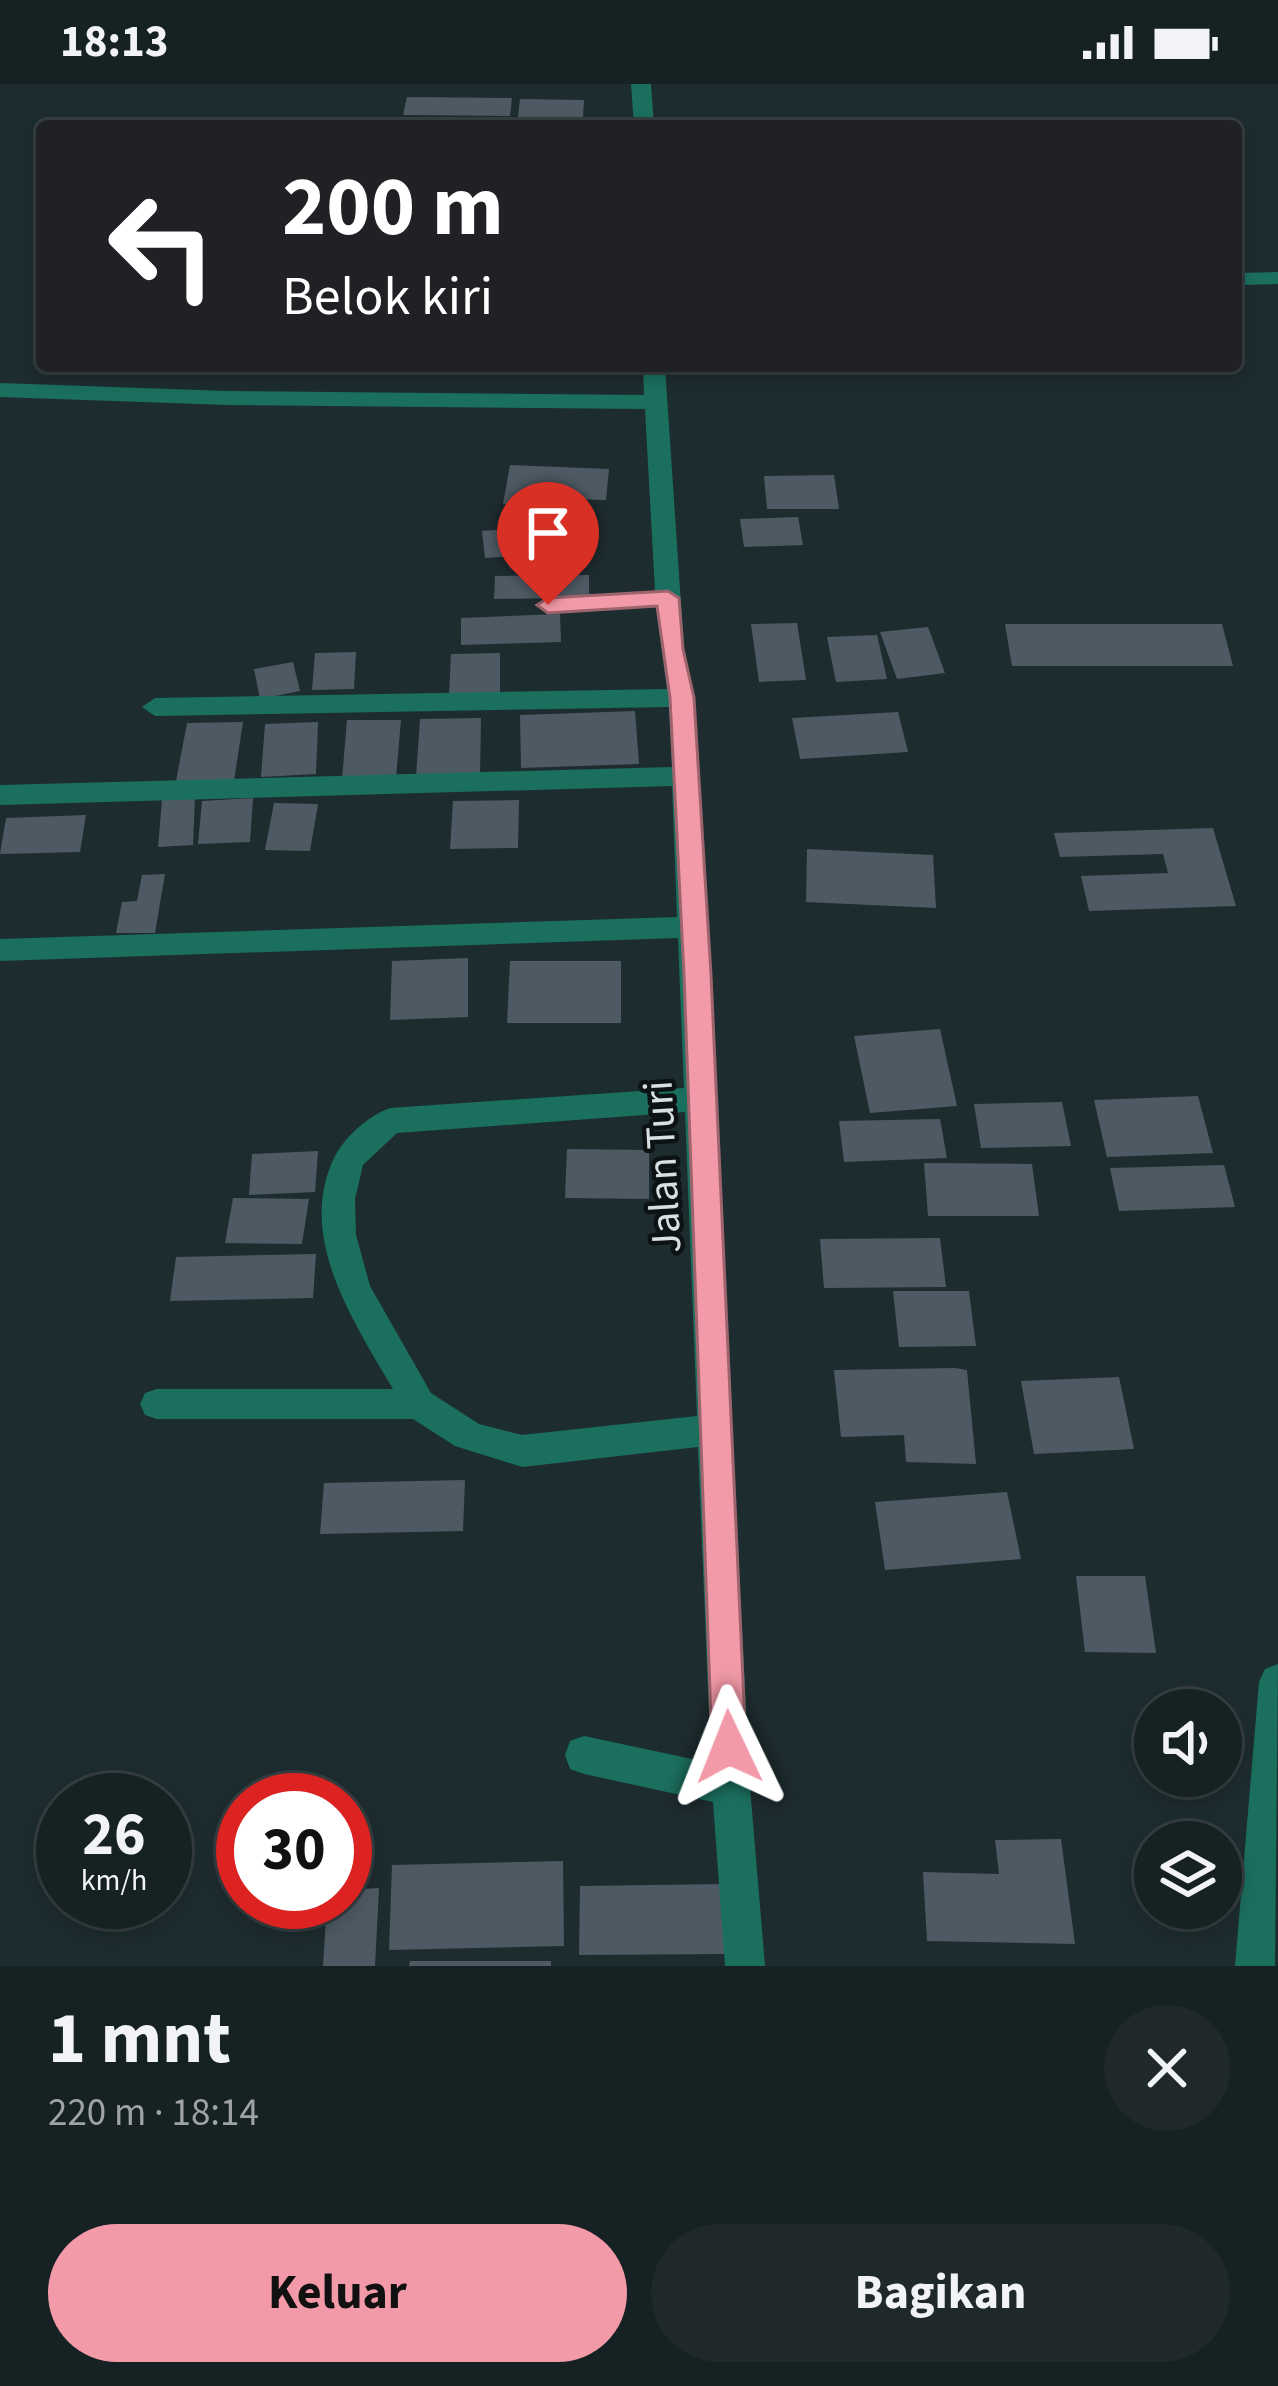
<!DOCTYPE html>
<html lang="id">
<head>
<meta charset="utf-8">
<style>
	:root { --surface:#162123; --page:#1f292b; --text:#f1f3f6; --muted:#9ea3a6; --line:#353e41; --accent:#f39aa8 }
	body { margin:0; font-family:"Source Sans 3",sans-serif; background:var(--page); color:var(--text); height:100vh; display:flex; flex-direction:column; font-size:45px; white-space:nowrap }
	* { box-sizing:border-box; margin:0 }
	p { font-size:39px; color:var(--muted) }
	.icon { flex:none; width:66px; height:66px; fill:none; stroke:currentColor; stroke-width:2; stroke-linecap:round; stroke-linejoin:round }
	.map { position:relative; height:1882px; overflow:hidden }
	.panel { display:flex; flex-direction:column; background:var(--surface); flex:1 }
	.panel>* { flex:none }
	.guide { position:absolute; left:36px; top:36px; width:1206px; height:252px; border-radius:12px; box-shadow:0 6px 18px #0003,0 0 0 3px var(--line); background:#202124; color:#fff; overflow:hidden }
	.buttons { position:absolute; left:1134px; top:1605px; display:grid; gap:24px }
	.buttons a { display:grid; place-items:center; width:108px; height:108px; border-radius:50%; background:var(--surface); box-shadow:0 6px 18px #0003,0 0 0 3px var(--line); font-size:60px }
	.speed { position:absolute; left:36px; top:1689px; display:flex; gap:24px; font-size:60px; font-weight:700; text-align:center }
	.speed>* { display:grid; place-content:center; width:156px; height:156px; border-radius:50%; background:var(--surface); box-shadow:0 6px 18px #0003,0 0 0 3px var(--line); line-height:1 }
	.speed small { font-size:30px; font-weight:400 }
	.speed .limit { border:18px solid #d22; background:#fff; color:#111 }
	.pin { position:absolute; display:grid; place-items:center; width:102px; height:102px; color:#fff; margin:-123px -51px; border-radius:50% 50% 50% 0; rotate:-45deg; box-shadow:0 0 12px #0007 }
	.pin .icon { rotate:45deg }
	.me { position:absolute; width:132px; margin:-66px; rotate:358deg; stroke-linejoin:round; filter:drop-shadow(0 0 9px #0008) }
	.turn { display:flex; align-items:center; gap:42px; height:252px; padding:0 48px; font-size:54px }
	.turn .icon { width:156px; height:156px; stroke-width:2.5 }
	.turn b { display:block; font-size:84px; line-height:102px }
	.round { display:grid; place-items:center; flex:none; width:126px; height:126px; border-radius:63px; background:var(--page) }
	.headline { display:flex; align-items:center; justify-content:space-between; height:204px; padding:0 48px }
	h1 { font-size:72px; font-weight:700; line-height:90px }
	.cta { display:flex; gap:24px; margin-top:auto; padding:24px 48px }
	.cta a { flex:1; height:138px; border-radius:72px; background:var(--accent); color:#111; font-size:48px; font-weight:700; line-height:138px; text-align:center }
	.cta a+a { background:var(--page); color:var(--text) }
	.status { display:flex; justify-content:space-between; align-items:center; height:84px; padding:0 60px; background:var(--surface); direction:ltr }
	.status svg { height:33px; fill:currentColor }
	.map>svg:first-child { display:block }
	.building { fill:#4e5a63 }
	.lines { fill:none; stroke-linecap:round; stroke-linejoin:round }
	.minor { fill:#1b6f5f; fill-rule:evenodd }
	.route { fill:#f39aa8; stroke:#9e646d; stroke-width:3 }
	.labels { text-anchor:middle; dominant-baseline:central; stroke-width:9; stroke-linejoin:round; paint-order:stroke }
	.street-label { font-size:42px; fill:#d7e0e2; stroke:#0d1314 }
</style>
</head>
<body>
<div class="status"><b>18:13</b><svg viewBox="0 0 49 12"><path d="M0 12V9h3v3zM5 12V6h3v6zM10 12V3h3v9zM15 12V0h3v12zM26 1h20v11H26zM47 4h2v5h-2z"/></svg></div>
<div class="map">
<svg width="1278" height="1882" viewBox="0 0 1278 1882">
	<rect width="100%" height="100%" fill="#1d2c2f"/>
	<g class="building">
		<path d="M407 13 512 14 510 32 403 31Z"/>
		<path d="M520 15 584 16 583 34 518 33Z"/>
		<path d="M510 381 609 385 606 416 559 415 558 422 503 420Z"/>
		<path d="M834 391 839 425H767L764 392Z"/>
		<path d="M798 433 803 461 744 463 740 435Z"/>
		<path d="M558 441 562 469 485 474 482 447Z"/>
		<path d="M589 491V514L494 515 495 492Z"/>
		<path d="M560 530 561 558 461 561V534Z"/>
		<path d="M797 539 806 596 759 598 751 540Z"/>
		<path d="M1005 540H1222L1233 582H1012Z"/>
		<path d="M928 543 945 589 897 595 880 548Z"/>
		<path d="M877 551 887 595 836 598 827 553Z"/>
		<path d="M356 568 354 605 312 606 315 569Z"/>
		<path d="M500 569V611L449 612 451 570Z"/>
		<path d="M293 578 300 607 260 615 254 585Z"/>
		<path d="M635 627 639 680 521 684 520 631Z"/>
		<path d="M898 628 908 668 800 675 792 634Z"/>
		<path d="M481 634 480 691 416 693 420 635Z"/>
		<path d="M347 636H401L396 694 342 695Z"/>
		<path d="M243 638 234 697H176L187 639Z"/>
		<path d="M318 638 316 690 261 693 265 640Z"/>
		<path d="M195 713 193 761 158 763 162 716Z"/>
		<path d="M253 714 250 758 198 760 202 717Z"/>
		<path d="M519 716 518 764 450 765 453 717Z"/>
		<path d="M274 719 318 720 310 767 265 766Z"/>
		<path d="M86 731 80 768 0 770 6 734Z"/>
		<path d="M1213 744 1236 822 1089 827 1081 792 1168 789 1163 770 1060 773 1054 749Z"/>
		<path d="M807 765 933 771 936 824 806 818Z"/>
		<path d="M165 790 155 849H116L122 818 137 817 142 791Z"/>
		<path d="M468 874V933L390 936 392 877Z"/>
		<path d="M510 877H621V939H507Z"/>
		<path d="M940 945 957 1022 870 1029 854 952Z"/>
		<path d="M1198 1012 1213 1069 1107 1073 1094 1016Z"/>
		<path d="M1062 1018 1071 1062 981 1064 974 1020Z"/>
		<path d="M940 1035 947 1074 844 1078 839 1037Z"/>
		<path d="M567 1065 649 1066V1115L565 1114Z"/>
		<path d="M318 1067 315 1108 249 1111 252 1070Z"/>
		<path d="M924 1079 1032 1080 1039 1132H928Z"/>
		<path d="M1224 1081 1235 1123 1119 1127 1110 1084Z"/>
		<path d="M233 1114 309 1115 302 1160 225 1159Z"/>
		<path d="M940 1154 946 1203 824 1204 820 1155Z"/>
		<path d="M316 1170 313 1214 170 1217 176 1173Z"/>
		<path d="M893 1207H969L976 1262 899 1263Z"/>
		<path d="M955 1284 967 1286 976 1380 906 1378 904 1351 841 1353 834 1286Z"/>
		<path d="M1119 1293 1134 1365 1034 1370 1021 1297Z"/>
		<path d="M465 1396 463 1447 320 1450 324 1399Z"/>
		<path d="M1007 1408 1021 1475 885 1486 875 1418Z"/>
		<path d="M1076 1492H1145L1156 1569 1085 1568Z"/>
		<path d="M1061 1755 1075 1860 927 1857 923 1788 999 1790 995 1756Z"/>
		<path d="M563 1777 564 1862 389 1866 392 1781Z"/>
		<path d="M726 1800 729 1870 579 1871 580 1802Z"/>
		<path d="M379 1804 375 1882H323L327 1818H345V1806Z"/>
		<path d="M410 1877H551V1882H409Z"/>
	</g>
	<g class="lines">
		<g class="minor">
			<path d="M631 0H651L654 42H634Z"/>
			<path d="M1278 188V200L1236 201V189Z"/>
			<path d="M643 282H665L684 565 695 614 750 1703 765 1882H725L713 1718 584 1690 570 1685 565 1671 570 1657 584 1652 711 1679 698 1363 522 1383 455 1362 413 1335H157L145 1331 140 1320 145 1309 157 1305H393C354 1238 295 1152 335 1072 346 1052 368 1032 390 1024L684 1004 678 854 0 877V855L677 833 672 702 0 721V701L672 683 669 623 155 632 142 623 155 614 667 605 656 523 548 529 535 521 548 513 655 507 645 325 227 321 0 313V299L227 307 644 311ZM685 1028 697 1332 522 1351 479 1340 431 1309 370 1202 356 1151 355 1115 363 1081 397 1049Z"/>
			<path d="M1278 1580 1275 1882H1235L1259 1598 1265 1585Z"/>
		</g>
	</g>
	<path class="route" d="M668 507 679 514 683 565 694 614 711 891 746 1663 741 1675 729 1681 717 1675 712 1663 684 891 670 614 657 522 548 529 537 521 548 514Z"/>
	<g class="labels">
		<g class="street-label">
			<text transform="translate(663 1083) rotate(-93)">Jalan Turi</text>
		</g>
	</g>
</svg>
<div class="buttons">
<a><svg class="icon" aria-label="sound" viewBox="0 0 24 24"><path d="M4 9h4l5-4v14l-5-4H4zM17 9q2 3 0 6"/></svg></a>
<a><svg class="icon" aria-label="layers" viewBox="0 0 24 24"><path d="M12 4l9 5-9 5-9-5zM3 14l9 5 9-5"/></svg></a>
</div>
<div class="speed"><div>26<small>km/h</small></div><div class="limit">30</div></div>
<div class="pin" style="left:548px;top:521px;background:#d93025"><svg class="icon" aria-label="arrive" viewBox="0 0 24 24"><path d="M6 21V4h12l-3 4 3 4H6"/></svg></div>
<svg class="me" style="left:729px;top:1663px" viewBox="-20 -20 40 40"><path d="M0-17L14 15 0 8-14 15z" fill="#f39aa8" stroke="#fff" stroke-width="4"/></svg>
<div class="guide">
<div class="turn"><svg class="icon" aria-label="left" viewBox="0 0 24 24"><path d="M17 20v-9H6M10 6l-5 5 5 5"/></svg><div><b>200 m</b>Belok kiri</div></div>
</div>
</div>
<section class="panel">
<div class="headline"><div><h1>1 mnt</h1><p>220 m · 18:14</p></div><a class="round"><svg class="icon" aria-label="close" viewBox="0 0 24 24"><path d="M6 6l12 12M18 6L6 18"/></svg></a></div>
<div class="cta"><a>Keluar</a><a>Bagikan</a></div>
</section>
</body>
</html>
